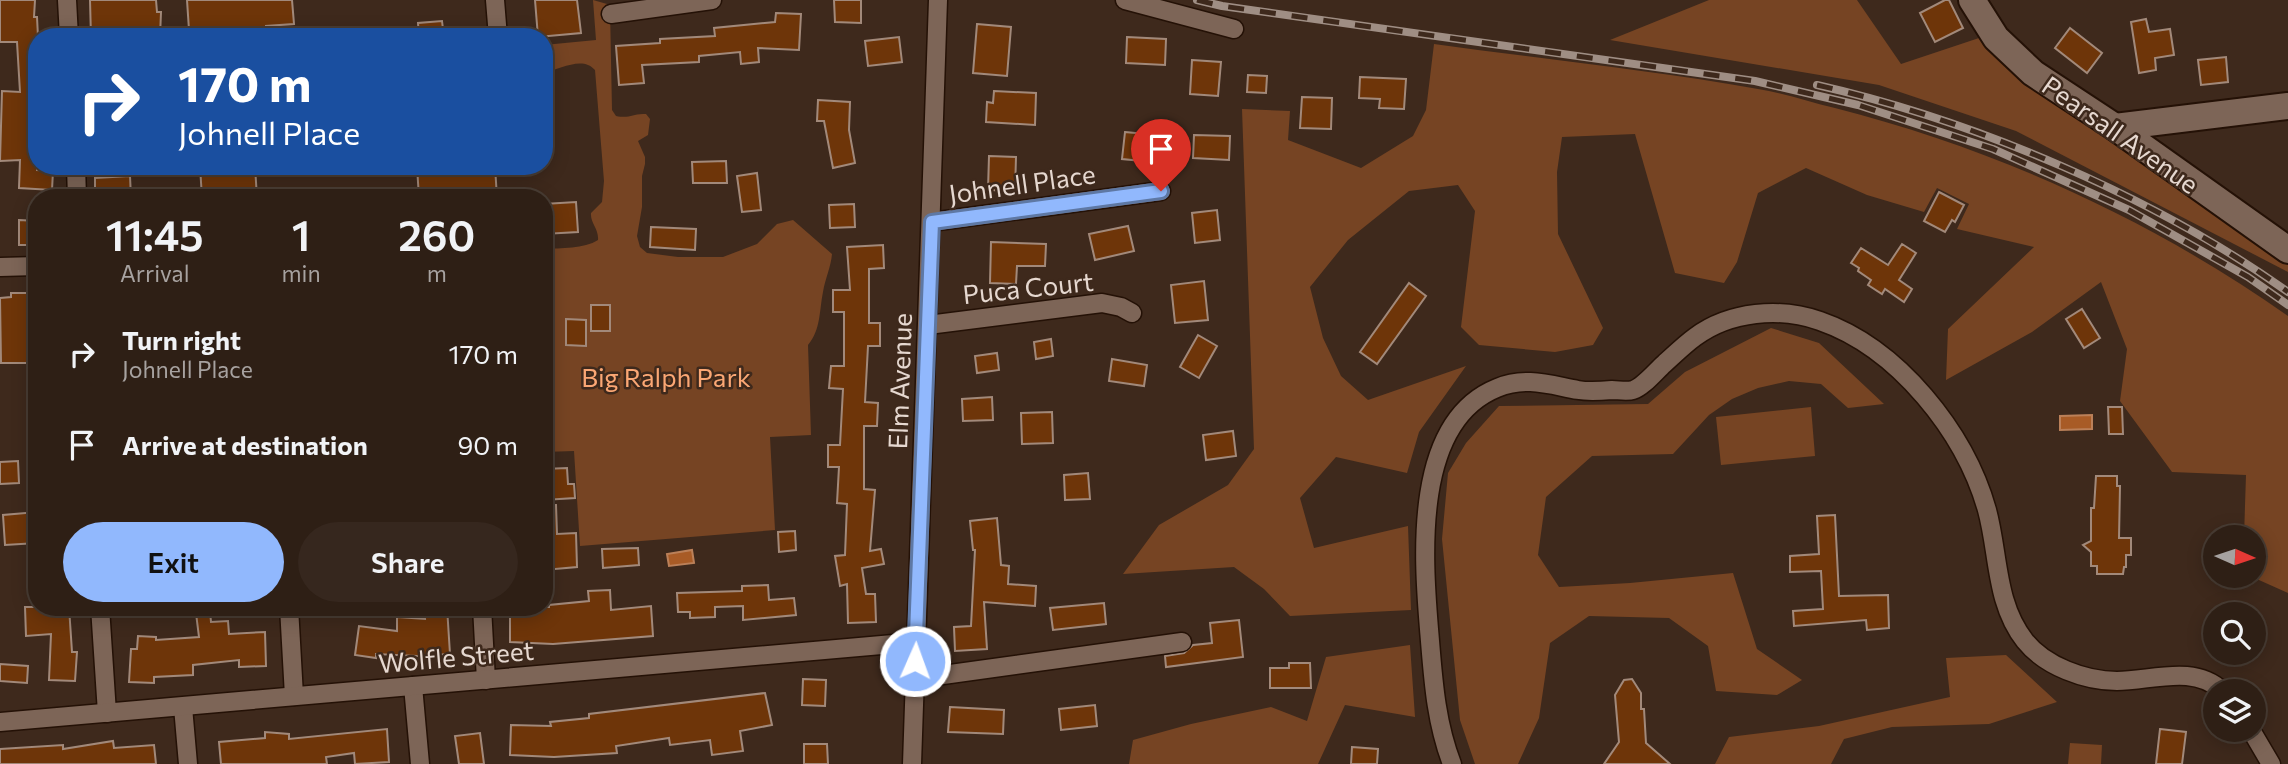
<!DOCTYPE html>
<html lang="en">
<head>
<meta charset="utf-8">
<style>
	:root { --surface:#2e1f15; --page:#36271e; --text:#f1f3f6; --muted:#a7a2a0; --line:#493d34; --accent:#91b8fd }
	body { margin:0; font-family:Commissioner,sans-serif; background:var(--page); color:var(--text); height:100vh; display:flex; flex-direction:column; font-size:26px; white-space:nowrap }
	* { box-sizing:border-box; margin:0 }
	p { font-size:23px; color:var(--muted) }
	.icon { flex:none; width:38px; height:38px; fill:none; stroke:currentColor; stroke-width:2; stroke-linecap:round; stroke-linejoin:round }
	.map { position:relative; flex:1; overflow:hidden }
	.panel { position:absolute; left:28px; top:189px; width:525px; height:427px; display:flex; flex-direction:column; background:var(--surface); border-radius:28px; box-shadow:0 4px 18px #0003,0 0 0 2px var(--line) }
	.panel>* { flex:none }
	.banner { position:absolute; left:28px; top:28px; width:525px; height:147px; border-radius:28px; box-shadow:0 4px 18px #0003,0 0 0 2px var(--line); background:#1a4fa0; color:#fff; overflow:hidden }
	.needle { width:46px; rotate:93deg }
	.buttons { position:absolute; left:2203px; top:525px; display:grid; gap:14px }
	.buttons a { display:grid; place-items:center; width:63px; height:63px; border-radius:50%; background:var(--surface); box-shadow:0 4px 18px #0003,0 0 0 2px var(--line); font-size:35px }
	.pin { position:absolute; display:grid; place-items:center; width:60px; height:60px; color:#fff; margin:-72px -30px; border-radius:50% 50% 50% 0; rotate:-45deg; box-shadow:0 0 7px #0007 }
	.pin .icon { rotate:45deg }
	.me { position:absolute; width:77px; margin:-38px; rotate:2deg; stroke-linejoin:round; filter:drop-shadow(0 0 5px #0008) }
	.turn { display:flex; align-items:center; gap:24px; height:147px; padding:0 35px; font-size:32px }
	.turn .icon { width:91px; height:91px; stroke-width:2.5 }
	.turn b { display:block; font-size:49px; line-height:60px }
	.eta { display:flex; justify-content:space-evenly; align-items:center; height:119px; text-align:center }
	.eta b { font-size:42px; font-weight:600; line-height:49px }
	.primary-button { display:flex; gap:14px; margin-top:auto; padding:14px 35px }
	.primary-button a { flex:1; height:80px; border-radius:42px; background:var(--accent); color:#111; font-size:28px; font-weight:600; line-height:80px; text-align:center }
	.primary-button a+a { background:var(--page); color:var(--text) }
	ul { padding:0; list-style:none }
	li { display:flex; align-items:center; gap:21px; height:91px; padding:0 35px }
	li div { flex:1 }
	li b { display:block; font-size:26px }
	li em { font-style:normal }
	.map>svg:first-child { display:block }
	.green { fill:#764423 }
	.water { fill:#a85b26; stroke:#bb8059; stroke-width:2 }
	.building { fill:#6e3509; stroke:#a2897a; stroke-width:2 }
	.lines { fill:none; stroke-linecap:round; stroke-linejoin:round }
	.street-casing { stroke:#241106; stroke-width:21 }
	.secondary-casing { stroke:#241106; stroke-width:30 }
	.street { stroke:#7d6557; stroke-width:18 }
	.secondary { stroke:#7d6557; stroke-width:26 }
	.rail-casing { stroke:#9f8e84; stroke-width:8 }
	.rail { stroke:#3e291c; stroke-width:5; stroke-dasharray:16; stroke-linecap:butt }
	.route-casing { stroke:#5e78a4; stroke-width:18 }
	.route { stroke:#91b8fd; stroke-width:12 }
	.labels { text-anchor:middle; dominant-baseline:central; stroke-width:5; stroke-linejoin:round; paint-order:stroke }
	.street-label { font-size:26px; fill:#e6d8d0; stroke:#3e291c }
	.park-label { font-size:26px; fill:#fba774; stroke:#3e291c }
</style>
</head>
<body>
<div class="map">
<svg width="2288" height="764" viewBox="0 0 2288 764">
	<rect width="100%" height="100%" fill="#3e291c"/>
	<g class="green">
		<path d="M593 0 607 4 610 9 612 110 616 116C631 119 632 113 646 114L650 119 648 135 638 141 645 157V164L642 176V207L637 236 640 247 647 253 678 257H723L757 244 777 224 793 220 832 254C831 267 825 279 823 292 819 312 821 329 808 345L811 435 770 437 775 530 580 546 574 451 544 452V249C561 248 584 249 598 240 599 229 590 223 591 213L602 202 604 181 595 70C582 55 560 70 544 72V45L596 40Z"/>
		<path d="M1709 0H1857L1901 64 1994 33 2288 250V272L2016 131 1879 85 1610 40Z"/>
		<path d="M1434 44C1542 59 1651 70 1758 89 1784 93 1809 102 1835 108 1996 149 2152 220 2288 316V593L2250 576H2254V537H2244L2246 475 2172 472 2120 401 2127 349 2101 282 2032 332 1946 380 1948 329 2034 247 1957 229 1969 204 1937 188 1924 212 1867 195 1806 168 1758 193 1737 262 1724 283 1675 273 1635 134 1562 137 1557 172 1558 234 1603 328 1593 345 1555 352 1479 345 1461 327 1475 211 1458 185 1409 191 1348 240 1310 287 1323 338 1341 376 1368 400 1466 366 1419 432 1407 473 1336 457 1300 498 1314 548 1408 526 1411 610 1290 616 1264 589 1234 567 1123 574 1159 525 1228 485 1254 449 1242 109 1290 111 1288 140 1361 168 1413 136 1426 110Z"/>
		<path d="M1771 328 1819 343 1884 404 1848 408 1821 384 1789 381 1758 388 1732 399 1709 415 1673 454 1592 456 1546 497 1538 555 1559 587 1630 583 1733 573 1757 649 1802 680 1777 695 1716 691 1708 646 1669 618 1589 616 1550 643 1539 718 1518 764H1475L1460 720 1442 539 1448 473 1466 443 1499 406 1648 404 1685 372Z"/>
		<path d="M1811 407 1815 456 1721 465 1716 417Z"/>
		<path d="M1410 645 1415 717 1345 705 1318 764H1129L1133 740 1191 724 1271 707 1307 721 1326 657Z"/>
		<path d="M2006 655 2057 702 1989 724 1892 727 1844 739 1831 764H1715L1729 737 1819 726 1950 697 1946 658Z"/>
		<path d="M2070 743 2102 745 2101 764H2068Z"/>
	</g>
	<g class="water">
		<path d="M2092 415V429L2060 430V416Z"/>
		<path d="M692 550 694 563 669 566 667 554Z"/>
	</g>
	<g class="building">
		<path d="M0 0H35L34 17H37L38 37 37 170 53 171 52 190 19 188 20 160 0 161 2 91 20 92 17 42H0Z"/>
		<path d="M90 0H156L157 12H161L160 37H91Z"/>
		<path d="M187 0H292L294 24 266 26 267 37H218L217 28 189 30Z"/>
		<path d="M535 0H577L581 33 538 37Z"/>
		<path d="M834 0H861V23L835 22Z"/>
		<path d="M1945 0H1949L1963 28 1935 42 1920 13Z"/>
		<path d="M776 13 801 14 799 50 758 48 759 62 741 64 740 52 699 56V62L642 65 644 83 619 85 616 46 660 43V39L715 36 714 28 775 22Z"/>
		<path d="M2146 19 2149 32 2170 29 2174 55 2155 58 2156 70 2139 73 2131 22Z"/>
		<path d="M442 21 444 37H419L418 23Z"/>
		<path d="M977 24 1011 27 1007 76 973 73Z"/>
		<path d="M2070 28 2102 53 2087 73 2055 48Z"/>
		<path d="M899 37 902 62 868 66 865 41Z"/>
		<path d="M1127 37 1166 39 1165 65 1126 63Z"/>
		<path d="M2226 57 2228 82 2201 85 2198 60Z"/>
		<path d="M1192 60 1221 62 1218 96 1190 94Z"/>
		<path d="M1248 75 1267 76 1266 93 1247 92Z"/>
		<path d="M1360 77 1406 79 1404 109 1379 108 1380 99 1359 98Z"/>
		<path d="M994 91 1036 93 1035 125 986 122 987 102 993 103Z"/>
		<path d="M1302 97 1332 98 1331 129 1300 128Z"/>
		<path d="M818 100 850 102 849 130 855 163 833 168 824 121H817Z"/>
		<path d="M1125 132 1166 136 1164 149 1154 148 1152 162 1122 159Z"/>
		<path d="M1194 135 1230 136 1229 160 1193 158Z"/>
		<path d="M989 156 1016 157 1015 191 988 190Z"/>
		<path d="M726 161 727 183H693L692 162Z"/>
		<path d="M200 166H255L257 198H202Z"/>
		<path d="M417 166H495L497 198H419Z"/>
		<path d="M757 173 761 210 742 212 737 176Z"/>
		<path d="M130 176 131 198H95V178Z"/>
		<path d="M1939 192 1964 205 1955 222 1952 220 1945 232 1924 221Z"/>
		<path d="M576 202 578 232 544 234V204Z"/>
		<path d="M854 204 855 227 830 228 829 205Z"/>
		<path d="M1217 210 1220 240 1195 243 1192 213Z"/>
		<path d="M19 220 37 221V245H19Z"/>
		<path d="M1128 226 1134 251 1095 260 1089 234Z"/>
		<path d="M651 227 696 229 695 250 650 247Z"/>
		<path d="M991 242 1046 244 1045 266H1017L1016 284 990 283Z"/>
		<path d="M1902 244 1916 253 1899 280 1912 289 1904 302 1885 289 1882 294 1868 285 1871 280 1858 271 1859 268 1851 263 1861 248 1888 265Z"/>
		<path d="M883 245 884 268 869 269V323H880V346H868L865 402 878 403 877 426H864V489L875 490 870 551 881 549 884 564 862 568 866 594H875L876 622 848 623 847 584 840 586 835 556 845 555 847 504 837 503 839 467H828V445H840L843 389 829 388 831 366H844V312H833V290H850L847 247Z"/>
		<path d="M1204 281 1208 320 1175 323 1171 285Z"/>
		<path d="M1409 283 1426 296 1377 364 1360 352Z"/>
		<path d="M11 293H37V363H1L0 298 11 297Z"/>
		<rect x="591" y="305" width="19" height="26"/>
		<path d="M2082 309 2100 338 2084 348 2066 319Z"/>
		<path d="M566 319 586 320V346L566 345Z"/>
		<path d="M1198 335 1217 346 1199 378 1180 367Z"/>
		<path d="M1051 339 1053 356 1036 359 1034 342Z"/>
		<path d="M997 353 999 370 977 373 975 356Z"/>
		<path d="M1112 359 1147 365 1144 386 1109 381Z"/>
		<path d="M992 397 993 420 963 421 962 399Z"/>
		<path d="M2108 407H2122L2123 434H2109Z"/>
		<path d="M1052 412 1053 443 1022 444 1021 413Z"/>
		<path d="M1233 431 1236 456 1206 460 1203 435Z"/>
		<path d="M18 461 19 483 0 484V462Z"/>
		<path d="M567 468 568 484H574L575 498 544 500V469Z"/>
		<path d="M1088 473 1090 499 1065 500 1064 475Z"/>
		<path d="M2096 476H2117V486H2120L2119 538H2131V555H2126V567H2124L2123 574H2097V566H2091V552L2083 545 2091 541V508H2094Z"/>
		<path d="M544 505H556L557 534 576 533 577 567 544 570Z"/>
		<path d="M37 512V543L5 545 3 515Z"/>
		<path d="M1835 515 1839 596 1888 595 1889 628 1867 630 1866 620 1794 626 1793 611 1823 609 1821 571 1790 572V556L1819 554 1817 516Z"/>
		<path d="M997 518 1001 565 1009 566 1008 584 1036 586 1035 606 984 602 987 649 955 651 954 627 971 626 975 550H973L970 521Z"/>
		<path d="M795 531 796 550 779 552 778 532Z"/>
		<path d="M638 548 639 565 603 568 602 549Z"/>
		<path d="M768 585 769 600 794 598 796 615 743 620V606L715 607V617L690 618V612H678L677 593 742 591V586Z"/>
		<path d="M610 590 611 610 651 606 653 636 553 644 510 642V607H549V605L589 601 588 591Z"/>
		<path d="M1104 603 1106 624 1053 630 1050 608Z"/>
		<path d="M25 607H69L72 652H77L75 681 49 680 51 634 26 636Z"/>
		<path d="M424 607H447L450 654 417 656 376 654V658L355 655 359 626 397 631V617L425 619Z"/>
		<path d="M210 611 211 622 228 621 229 634 265 632 266 666 239 667V660L193 665V675L154 677V683L129 682 131 649H137L138 636 156 637V640L199 637 196 613Z"/>
		<path d="M1239 620 1243 657 1166 667 1165 656 1184 653 1193 645 1212 643 1210 623Z"/>
		<path d="M1289 663H1310L1311 688H1270V668H1289Z"/>
		<path d="M0 664 28 666 27 683 0 681Z"/>
		<path d="M803 679 826 680 825 706 802 705Z"/>
		<path d="M1632 679 1641 693V709H1644L1646 743 1670 764H1604L1619 742 1615 695 1624 680Z"/>
		<path d="M765 693 772 725 740 731 743 751 712 755 710 740 670 745 669 738 616 746 617 753 554 757 510 755 511 725 551 726 550 722 589 718V714Z"/>
		<path d="M1095 705 1097 726 1061 730 1059 709Z"/>
		<path d="M950 707 1004 710 1003 734 948 732Z"/>
		<path d="M387 729 389 762 355 764 354 753 326 757 327 764H221L219 742 265 738V732L289 734V739Z"/>
		<path d="M2160 729 2186 732 2182 764H2156Z"/>
		<path d="M480 733 484 764H459L455 736Z"/>
		<path d="M113 741 114 748 154 745 156 764H0V749L63 745V749Z"/>
		<path d="M804 744H827L828 764H804Z"/>
		<path d="M1352 747 1378 749 1377 764H1351Z"/>
	</g>
	<g class="lines">
		<g class="street-casing">
			<g id="street">
				<path d="M67 0 69 37"/>
				<path d="M495 0 498 37"/>
				<path d="M1125 0 1234 29"/>
				<path d="M611 14 712 0"/>
				<path d="M76 166 77 198"/>
				<path d="M931 222 1161 191"/>
				<path d="M0 267 37 266"/>
				<path d="M928 325 1102 303 1121 307 1132 313"/>
				<path d="M100 607 107 713"/>
				<path d="M289 607 294 696"/>
				<path d="M482 607 486 680"/>
				<path d="M914 679 1182 642"/>
				<path d="M413 686 420 764"/>
				<path d="M183 707 188 764"/>
				<path d="M0 722 916 642"/>
				<path d="M2251 730 2271 764"/>
				<path d="M912 764 938 0"/>
				<path d="M1452 764C1435 720 1433 676 1429 629 1423 556 1413 422 1497 388 1525 376 1550 385 1578 390 1589 392 1601 391 1612 390 1618 390 1627 392 1633 390 1643 387 1656 371 1664 364 1674 355 1684 345 1695 337 1730 311 1780 307 1820 321 1898 348 1965 432 1987 510 1999 554 1995 603 2025 641 2045 666 2085 681 2117 681 2151 681 2194 664 2222 691"/>
			</g>
		</g>
		<g class="secondary-casing">
			<g id="secondary">
				<path d="M1972 0 1996 38 2033 73 2115 127 2288 250"/>
				<path d="M2115 127 2288 106"/>
			</g>
		</g>
		<use href="#street" class="street"/>
		<use href="#secondary" class="secondary"/>
		<g class="rail-casing">
			<g id="rail">
				<path d="M1197 0 1222 6 1755 81 1858 105 1993 149 2129 210 2248 277 2288 305"/>
				<path d="M1817 85C1976 121 2155 197 2288 292"/>
			</g>
		</g>
		<use href="#rail" class="rail"/>
	</g>
	<g class="lines">
		<g class="route-casing">
			<path id="route" d="M915 661 932 222 1161 191"/>
		</g>
		<use href="#route" class="route"/>
	</g>
	<g class="labels">
		<g class="street-label">
			<text transform="translate(2121 134) rotate(35)">Pearsall Avenue</text>
			<text transform="translate(1022 183) rotate(-8)">Johnell Place</text>
			<text transform="translate(1028 287) rotate(-6)">Puca Court</text>
			<text transform="translate(899 381) rotate(-88)">Elm Avenue</text>
			<text transform="translate(456 656) rotate(-5)">Wolfle Street</text>
		</g>
		<g class="park-label">
			<text x="666" y="376">Big Ralph Park</text>
		</g>
	</g>
</svg>
<div class="buttons">
<a><svg class="needle" viewBox="-14 -14 28 28"><path d="M0-13l5 13h-10z" fill="#e53935"/><path d="M0 13l5-13h-10z" fill="#a7a2a0"/></svg></a>
<a><svg class="icon" aria-label="search" viewBox="0 0 24 24"><circle cx="10" cy="10" r="6"/><path d="M15 15l6 6"/></svg></a>
<a><svg class="icon" aria-label="layers" viewBox="0 0 24 24"><path d="M12 4l9 5-9 5-9-5zM3 14l9 5 9-5"/></svg></a>
</div>
<div class="pin" style="left:1161px;top:191px;background:#d93025"><svg class="icon" aria-label="arrive" viewBox="0 0 24 24"><path d="M6 21V4h12l-3 4 3 4H6"/></svg></div>
<svg class="me" style="left:915px;top:661px" viewBox="-20 -20 40 40"><circle r="17" fill="#91b8fd" stroke="#fff" stroke-width="3"/><path d="M0-11L8 9 0 5-8 9z" fill="#fff"/></svg>
<div class="banner">
<div class="turn"><svg class="icon" aria-label="right" viewBox="0 0 24 24"><path d="M7 20v-9h11M14 6l5 5-5 5"/></svg><div><b>170 m</b>Johnell Place</div></div>
</div>
<section class="panel">
<div class="eta">
<div><b>11:45</b><p>Arrival</p></div>
<div><b>1</b><p>min</p></div>
<div><b>260</b><p>m</p></div>
</div>
<ul>
<li><svg class="icon" aria-label="right" viewBox="0 0 24 24"><path d="M7 20v-9h11M14 6l5 5-5 5"/></svg><div><b>Turn right</b><p>Johnell Place</p></div><em>170 m</em></li>
<li><svg class="icon" aria-label="arrive" viewBox="0 0 24 24"><path d="M6 21V4h12l-3 4 3 4H6"/></svg><div><b>Arrive at destination</b></div><em>90 m</em></li>
</ul>
<div class="primary-button"><a>Exit</a><a>Share</a></div>
</section>
</div>
</body>
</html>
